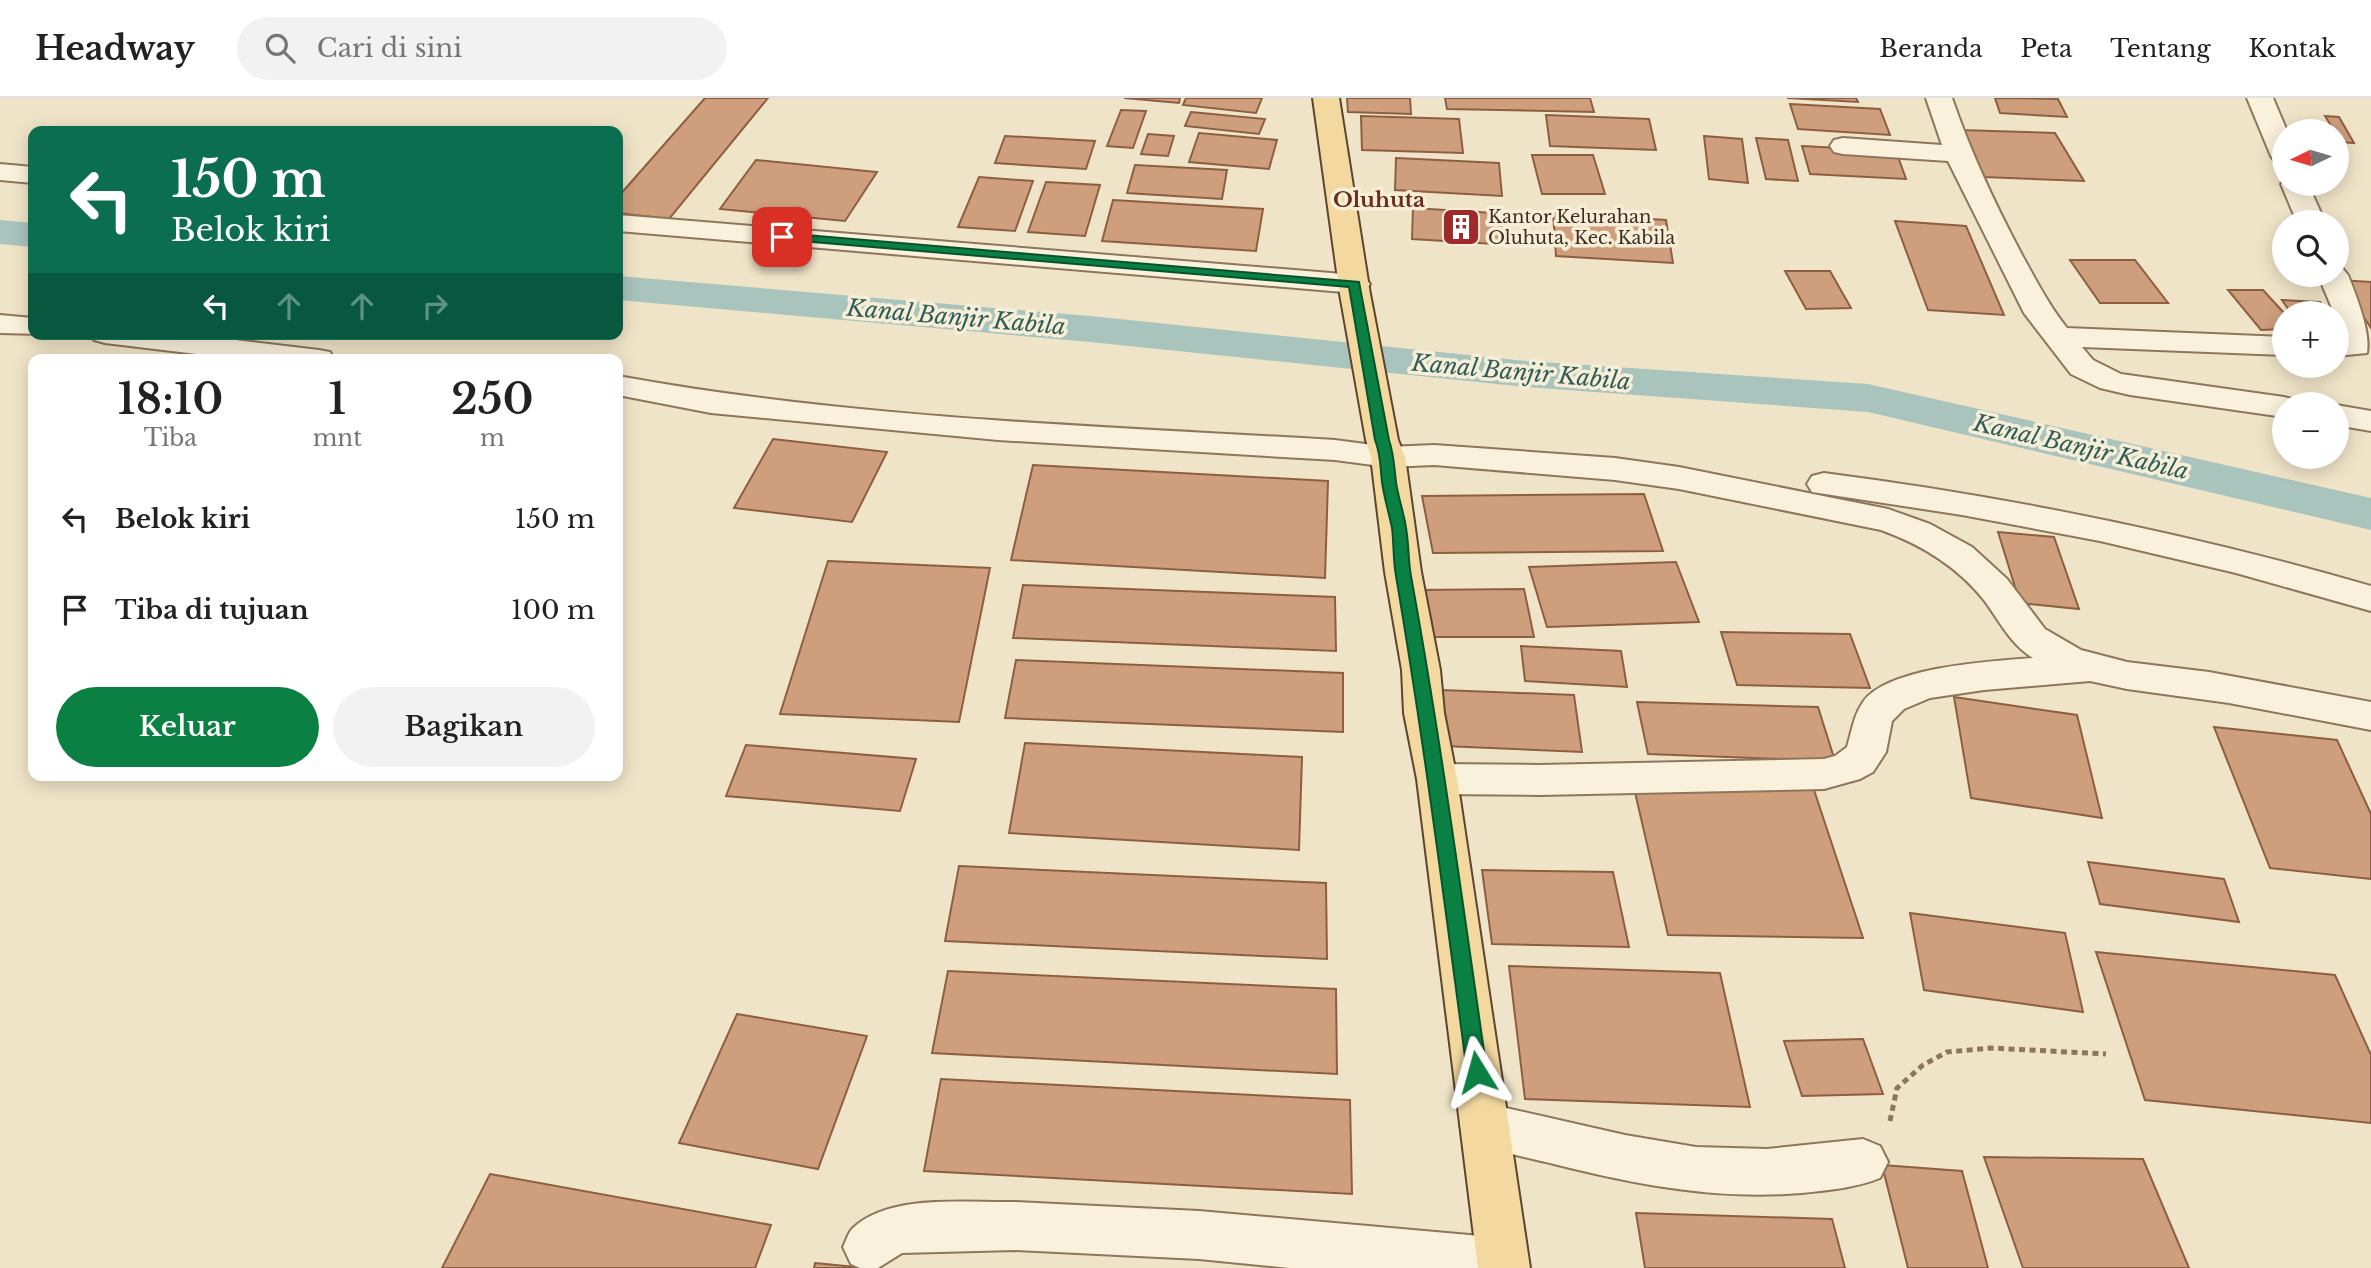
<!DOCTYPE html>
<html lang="id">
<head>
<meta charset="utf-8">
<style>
	:root { --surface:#fff; --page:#f2f2f2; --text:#222; --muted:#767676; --line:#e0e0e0; --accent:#0b8043 }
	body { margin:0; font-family:"Libre Baskerville",serif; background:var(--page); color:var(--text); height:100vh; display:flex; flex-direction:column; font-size:26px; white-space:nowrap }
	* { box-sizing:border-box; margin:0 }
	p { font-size:23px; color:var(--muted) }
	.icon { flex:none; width:38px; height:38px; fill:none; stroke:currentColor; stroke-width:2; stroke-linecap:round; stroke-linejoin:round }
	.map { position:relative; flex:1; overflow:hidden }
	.drawer { position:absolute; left:28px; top:256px; width:595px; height:427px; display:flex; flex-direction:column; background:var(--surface); border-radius:14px; box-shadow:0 4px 18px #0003 }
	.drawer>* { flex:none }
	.hud { position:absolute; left:28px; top:28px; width:595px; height:214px; border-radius:14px; box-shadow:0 4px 18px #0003; background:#0b6e4f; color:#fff; overflow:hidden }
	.needle { width:46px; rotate:265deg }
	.buttons { position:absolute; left:2272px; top:21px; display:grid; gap:14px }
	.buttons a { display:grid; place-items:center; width:77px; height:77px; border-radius:50%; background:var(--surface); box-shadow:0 4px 18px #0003; font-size:35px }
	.pin { position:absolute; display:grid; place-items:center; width:60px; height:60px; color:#fff; margin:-30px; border-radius:14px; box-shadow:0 4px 10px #0006 }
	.me { position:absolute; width:77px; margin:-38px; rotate:352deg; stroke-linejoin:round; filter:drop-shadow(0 0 5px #0008) }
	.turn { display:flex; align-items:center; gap:24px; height:147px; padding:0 28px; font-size:32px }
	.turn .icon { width:91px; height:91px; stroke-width:2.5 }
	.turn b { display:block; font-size:49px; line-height:60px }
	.lanes { display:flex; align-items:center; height:66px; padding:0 28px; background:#0003; justify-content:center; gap:35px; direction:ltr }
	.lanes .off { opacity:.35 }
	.eta { display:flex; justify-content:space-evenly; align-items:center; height:119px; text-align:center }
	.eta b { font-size:42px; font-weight:600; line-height:49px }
	.primary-button { display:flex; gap:14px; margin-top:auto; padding:14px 28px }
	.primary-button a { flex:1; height:80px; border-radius:42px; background:var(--accent); color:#fff; font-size:28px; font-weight:600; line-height:80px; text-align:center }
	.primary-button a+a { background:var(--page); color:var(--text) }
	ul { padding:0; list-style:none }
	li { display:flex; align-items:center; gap:21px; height:91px; padding:0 28px }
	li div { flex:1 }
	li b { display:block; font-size:26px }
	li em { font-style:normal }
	header { display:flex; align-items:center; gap:42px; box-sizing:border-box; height:98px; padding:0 35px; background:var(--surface); border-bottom:2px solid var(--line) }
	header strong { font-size:33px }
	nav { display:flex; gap:38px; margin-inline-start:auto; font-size:24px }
	.search { width:490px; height:63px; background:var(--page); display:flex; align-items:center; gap:18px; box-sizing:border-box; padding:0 24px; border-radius:38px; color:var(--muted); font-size:26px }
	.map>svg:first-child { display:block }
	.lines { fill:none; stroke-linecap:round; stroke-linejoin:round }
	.canal { fill:#a9c4bc; fill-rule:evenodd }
	.building { fill:#cf9f7d; stroke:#8d5f41; stroke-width:2 }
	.minor-casing { stroke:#8d765c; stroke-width:4 }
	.major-casing { stroke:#5b4430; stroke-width:4 }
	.path { stroke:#8d765c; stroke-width:5; stroke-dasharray:6 4.5; stroke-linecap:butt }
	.minor { fill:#faf1dc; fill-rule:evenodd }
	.major { fill:#f3d9a0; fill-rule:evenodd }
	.route { fill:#0b8043; stroke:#07532c; stroke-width:2 }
	.labels { text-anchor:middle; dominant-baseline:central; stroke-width:7; stroke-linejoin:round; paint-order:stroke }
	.far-poi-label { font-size:18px; fill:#3d2e20; stroke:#f7eed8; text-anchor:start }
	.far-quarter-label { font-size:21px; font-weight:bold; fill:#6b2e1e; stroke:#f7eed8 }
	.water-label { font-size:23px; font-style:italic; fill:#2f5d5a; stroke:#f7eed8 }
</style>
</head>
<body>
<header>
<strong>Headway</strong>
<div class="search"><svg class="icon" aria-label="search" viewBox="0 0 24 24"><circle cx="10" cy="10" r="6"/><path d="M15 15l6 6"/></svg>Cari di sini</div>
<nav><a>Beranda</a><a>Peta</a><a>Tentang</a><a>Kontak</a></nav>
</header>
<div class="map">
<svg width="2371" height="1170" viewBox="0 0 2371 1170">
	<rect width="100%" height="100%" fill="#f0e4c8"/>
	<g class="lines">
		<g class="canal">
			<path d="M0 122 33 125V149L0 146Z"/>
			<path d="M618 178 1090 218 1526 263 1868 286 2371 400V432L1868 314 1526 289 1090 244 618 202Z"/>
		</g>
	</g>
	<g class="building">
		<path d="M705 0H768L669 121 618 115V99Z"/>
		<path d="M1124 0H1180L1179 5Z"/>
		<path d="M1186 0H1262L1256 15 1183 7Z"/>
		<path d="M1347 0H1410L1411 16 1348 14Z"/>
		<path d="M1445 0H1590L1594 14 1447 11Z"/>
		<path d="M1787 0H1856L1858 4Z"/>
		<path d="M1995 0 2058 1 2067 19 2000 15Z"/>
		<path d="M1790 6 1880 11 1890 37 1798 31Z"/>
		<path d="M1121 12 1146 13 1133 50 1107 48Z"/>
		<path d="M1191 14 1265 21 1259 36 1185 28Z"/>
		<path d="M1546 17 1649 21 1656 52 1550 48Z"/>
		<path d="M1361 18 1459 21 1463 55 1362 52Z"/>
		<path d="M2325 18 2339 19 2354 45 2341 44Z"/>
		<path d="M1959 32 2055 35 2084 83 1984 79Z"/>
		<path d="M1199 35 1277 42 1269 71 1189 64Z"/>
		<path d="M1148 36 1174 38 1168 58 1141 56Z"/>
		<path d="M1005 38 1095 43 1086 71 995 65Z"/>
		<path d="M1704 38 1742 41 1748 85 1709 81Z"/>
		<path d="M1756 40 1788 42 1798 83 1766 81Z"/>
		<path d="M1802 48 1896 53 1906 81 1810 76Z"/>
		<path d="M1532 57H1593L1605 96H1542Z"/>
		<path d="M1396 60 1499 65 1502 98 1395 92Z"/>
		<path d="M756 62 877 74 845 123 720 111Z"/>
		<path d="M1135 67 1227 72 1222 101 1127 95Z"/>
		<path d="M979 79 1033 83 1015 133 958 129Z"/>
		<path d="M1046 84 1100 87 1085 138 1028 134Z"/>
		<path d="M1113 102 1263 111 1256 153 1102 143Z"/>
		<path d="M1413 110 1510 116 1511 147 1412 141Z"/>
		<path d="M1553 115 1666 122 1673 165 1556 158Z"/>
		<path d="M1895 123 1966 128 2004 217 1928 212Z"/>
		<path d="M2070 162H2135L2168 205H2100Z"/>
		<path d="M1785 173H1830L1851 210 1806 211Z"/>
		<path d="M2339 182 2371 184V230Z"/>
		<path d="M2228 192H2263L2284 215V231L2261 232Z"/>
		<path d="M2282 202 2320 204 2328 215H2291Z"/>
		<path d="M773 341 887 354 852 424 734 410Z"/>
		<path d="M1033 367 1328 383 1325 480 1011 462Z"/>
		<path d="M1644 396 1663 453 1433 455 1422 398Z"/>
		<path d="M1998 434 2054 439 2079 511 2020 505Z"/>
		<path d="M828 463 990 470 959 624 780 616Z"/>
		<path d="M1676 464 1699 524 1547 529 1529 469Z"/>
		<path d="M1023 487 1335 499 1336 553 1013 540Z"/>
		<path d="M1524 491 1534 539H1423L1416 492Z"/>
		<path d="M1721 534 1850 536 1870 590 1737 587Z"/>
		<path d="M1521 548 1621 553 1627 589 1525 583Z"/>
		<path d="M1016 562 1343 575V634L1005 620Z"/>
		<path d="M1441 592 1574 597 1582 654 1444 648Z"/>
		<path d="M1954 599 2077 617 2102 720 1971 700Z"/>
		<path d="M1637 604 1818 609 1835 663 1648 656Z"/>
		<path d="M2214 629 2337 642 2371 716V781L2270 770Z"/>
		<path d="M1025 645 1302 659 1299 752 1009 735Z"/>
		<path d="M746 647 916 661 900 713 726 698Z"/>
		<path d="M1634 690 1814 692 1863 840 1668 837Z"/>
		<path d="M2088 764 2224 781 2239 824 2100 806Z"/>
		<path d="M959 768 1326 785 1327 861 945 843Z"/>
		<path d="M1482 772 1613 774 1629 849 1492 846Z"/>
		<path d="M1910 815 2065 835 2083 914 1924 892Z"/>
		<path d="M2096 854 2335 877 2371 957V1025L2145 1002Z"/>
		<path d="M1509 868 1720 875 1750 1009 1525 1001Z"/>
		<path d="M948 873 1336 891 1337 976 932 955Z"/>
		<path d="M737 916 867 938 818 1071 679 1045Z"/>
		<path d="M1863 941 1883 996 1802 998 1784 943Z"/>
		<path d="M941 981 1350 1002 1352 1096 924 1073Z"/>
		<path d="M1984 1059 2143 1061 2189 1170H2023Z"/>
		<path d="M1882 1067 1962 1073 1988 1170H1908Z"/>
		<path d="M490 1076 771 1127 755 1170H442Z"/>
		<path d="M1636 1115 1832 1121 1845 1170H1645Z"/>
		<path d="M815 1165 866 1170H814Z"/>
	</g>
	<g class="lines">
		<g class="minor-casing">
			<g id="minor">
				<path d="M1926 0H1952C1971 55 1995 106 2022 157 2036 182 2049 208 2067 230L2284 239V257L2082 249 2093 262 2121 276 2284 299 2295 302 2298 306H2284V319L2130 297 2100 290 2071 276 2024 215 1948 63 1843 56 1834 54 1830 48 1834 42 1843 40 1942 47Z"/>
				<path d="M2247 0H2273L2287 33H2284V66L2275 64 2271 58Z"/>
				<path d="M0 66 33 69V85L0 82Z"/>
				<path d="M2284 83V86H2308L2325 124H2297L2281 86Z"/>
				<path d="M618 117 1355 177 1365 180 1370 186 1365 192 1355 195 618 133Z"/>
				<path d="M2336 169 2343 171 2348 177C2356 197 2371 234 2367 255L2336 258V240L2344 239 2336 215H2334L2318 177H2336Z"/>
				<path d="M0 217 33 220V236H40L0 235Z"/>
				<path d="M90 236H186L319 252 330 254 334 261H238L105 245 94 242Z"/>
				<path d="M618 278C854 321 1096 328 1335 342L1388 349 1434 347 1615 360 1679 369 1888 411 1930 426 1972 449 2007 481 2045 531 2081 552 2127 564 2209 574 2371 604V632L2229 605 2127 591 2090 583 1984 592 1930 600 1904 611 1892 623 1886 654 1873 674 1860 681 1824 691 1539 697 1437 696 1423 692 1417 681 1423 670 1437 666 1539 667 1824 661 1835 658 1847 649C1852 633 1853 619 1863 604 1887 569 1992 563 2033 560 2010 546 1999 522 1984 502 1957 468 1920 446 1881 432L1679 391 1615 382 1434 367 1388 369 1335 362 998 342 711 315 618 297Z"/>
				<path d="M2336 307 2371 313V333L2336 327Z"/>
				<path d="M1824 375C2010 399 2191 436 2371 488V513L2236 475 2100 443 1962 417 1812 394 1807 386 1812 378Z"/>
				<path d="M1484 1005 1625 1037 1696 1049 1767 1051 1863 1041 1880 1048 1888 1064 1880 1080C1855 1090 1829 1092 1802 1095 1717 1102 1637 1087 1554 1066 1525 1059 1495 1053 1467 1043L1460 1027 1467 1011Z"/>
				<path d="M1015 1104 1199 1113 1503 1140 1521 1147 1529 1165 1527 1170H1290L1199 1161 1015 1152 902 1155 878 1170H860L851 1166 843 1149C846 1143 848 1135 853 1130 890 1095 967 1105 1015 1104Z"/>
			</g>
		</g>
		<g class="major-casing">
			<path id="major" d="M1313 0H1339L1370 196 1398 342 1405 359 1421 474 1440 572 1444 615 1457 681 1530 1170H1478L1417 681 1404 615 1402 572 1385 474 1371 359 1366 342 1340 196Z"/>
		</g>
		<path class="path" d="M1890 1023 1897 990 1923 967 1947 954 1991 950 2106 956"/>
		<use href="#minor" class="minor"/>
		<use href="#major" class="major"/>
	</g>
	<path class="route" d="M782 135 1359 184 1389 342C1394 357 1394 368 1396 384 1398 399 1404 415 1406 430 1409 446 1408 462 1411 478 1441 643 1463 808 1487 974L1484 980 1477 983 1470 980 1467 974C1445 808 1424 643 1396 478 1393 462 1394 446 1392 430 1389 415 1384 399 1382 384 1380 368 1381 357 1375 342L1349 189 777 141 776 139Z"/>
	<defs>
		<g id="building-square" transform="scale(2.0125)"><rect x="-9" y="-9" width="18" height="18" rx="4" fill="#9e2a2b" stroke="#f7eed8"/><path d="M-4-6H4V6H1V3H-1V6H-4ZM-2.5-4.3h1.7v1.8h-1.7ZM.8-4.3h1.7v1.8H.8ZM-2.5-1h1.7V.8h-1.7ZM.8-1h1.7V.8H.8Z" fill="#fff"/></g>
	</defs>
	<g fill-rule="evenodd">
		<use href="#building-square" x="1461" y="129"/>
	</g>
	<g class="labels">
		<g class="far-poi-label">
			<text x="1488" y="119">Kantor Kelurahan<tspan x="1488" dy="21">Oluhuta, Kec. Kabila</tspan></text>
		</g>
		<g class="far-quarter-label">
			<text x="1379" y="102">Oluhuta</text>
		</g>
		<g class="water-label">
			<text transform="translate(956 219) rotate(5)">Kanal Banjir Kabila</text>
			<text transform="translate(1521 274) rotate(5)">Kanal Banjir Kabila</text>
			<text transform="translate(2081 349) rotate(13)">Kanal Banjir Kabila</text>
		</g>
	</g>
</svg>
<div class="buttons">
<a><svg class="needle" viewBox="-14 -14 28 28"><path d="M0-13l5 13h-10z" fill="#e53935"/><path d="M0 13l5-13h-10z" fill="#767676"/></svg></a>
<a><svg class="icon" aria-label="search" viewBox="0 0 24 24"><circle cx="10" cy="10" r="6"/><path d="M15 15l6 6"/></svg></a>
<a>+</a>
<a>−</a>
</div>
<div class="pin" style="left:782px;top:139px;background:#d93025"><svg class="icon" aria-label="arrive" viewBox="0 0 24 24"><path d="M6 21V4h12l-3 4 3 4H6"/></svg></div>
<svg class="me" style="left:1477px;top:974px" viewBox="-20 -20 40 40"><path d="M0-17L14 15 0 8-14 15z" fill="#0b8043" stroke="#fff" stroke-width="4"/></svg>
<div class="hud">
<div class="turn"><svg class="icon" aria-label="left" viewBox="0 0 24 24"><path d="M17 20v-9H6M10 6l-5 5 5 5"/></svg><div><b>150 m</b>Belok kiri</div></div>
<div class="lanes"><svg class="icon" aria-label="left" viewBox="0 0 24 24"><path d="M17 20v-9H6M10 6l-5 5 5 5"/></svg><svg class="icon off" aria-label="ahead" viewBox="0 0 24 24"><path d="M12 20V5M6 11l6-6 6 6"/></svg><svg class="icon off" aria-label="ahead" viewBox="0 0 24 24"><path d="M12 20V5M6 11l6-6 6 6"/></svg><svg class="icon off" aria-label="right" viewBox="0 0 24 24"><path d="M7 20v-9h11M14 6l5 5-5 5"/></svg></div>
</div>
<section class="drawer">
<div class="eta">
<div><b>18:10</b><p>Tiba</p></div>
<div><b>1</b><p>mnt</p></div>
<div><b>250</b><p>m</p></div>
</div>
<ul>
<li><svg class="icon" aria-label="left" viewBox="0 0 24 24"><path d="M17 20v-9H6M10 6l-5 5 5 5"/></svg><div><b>Belok kiri</b></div><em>150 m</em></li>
<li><svg class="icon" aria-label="arrive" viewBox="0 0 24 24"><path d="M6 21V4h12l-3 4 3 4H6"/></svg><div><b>Tiba di tujuan</b></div><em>100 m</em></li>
</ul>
<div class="primary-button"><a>Keluar</a><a>Bagikan</a></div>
</section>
</div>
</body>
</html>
